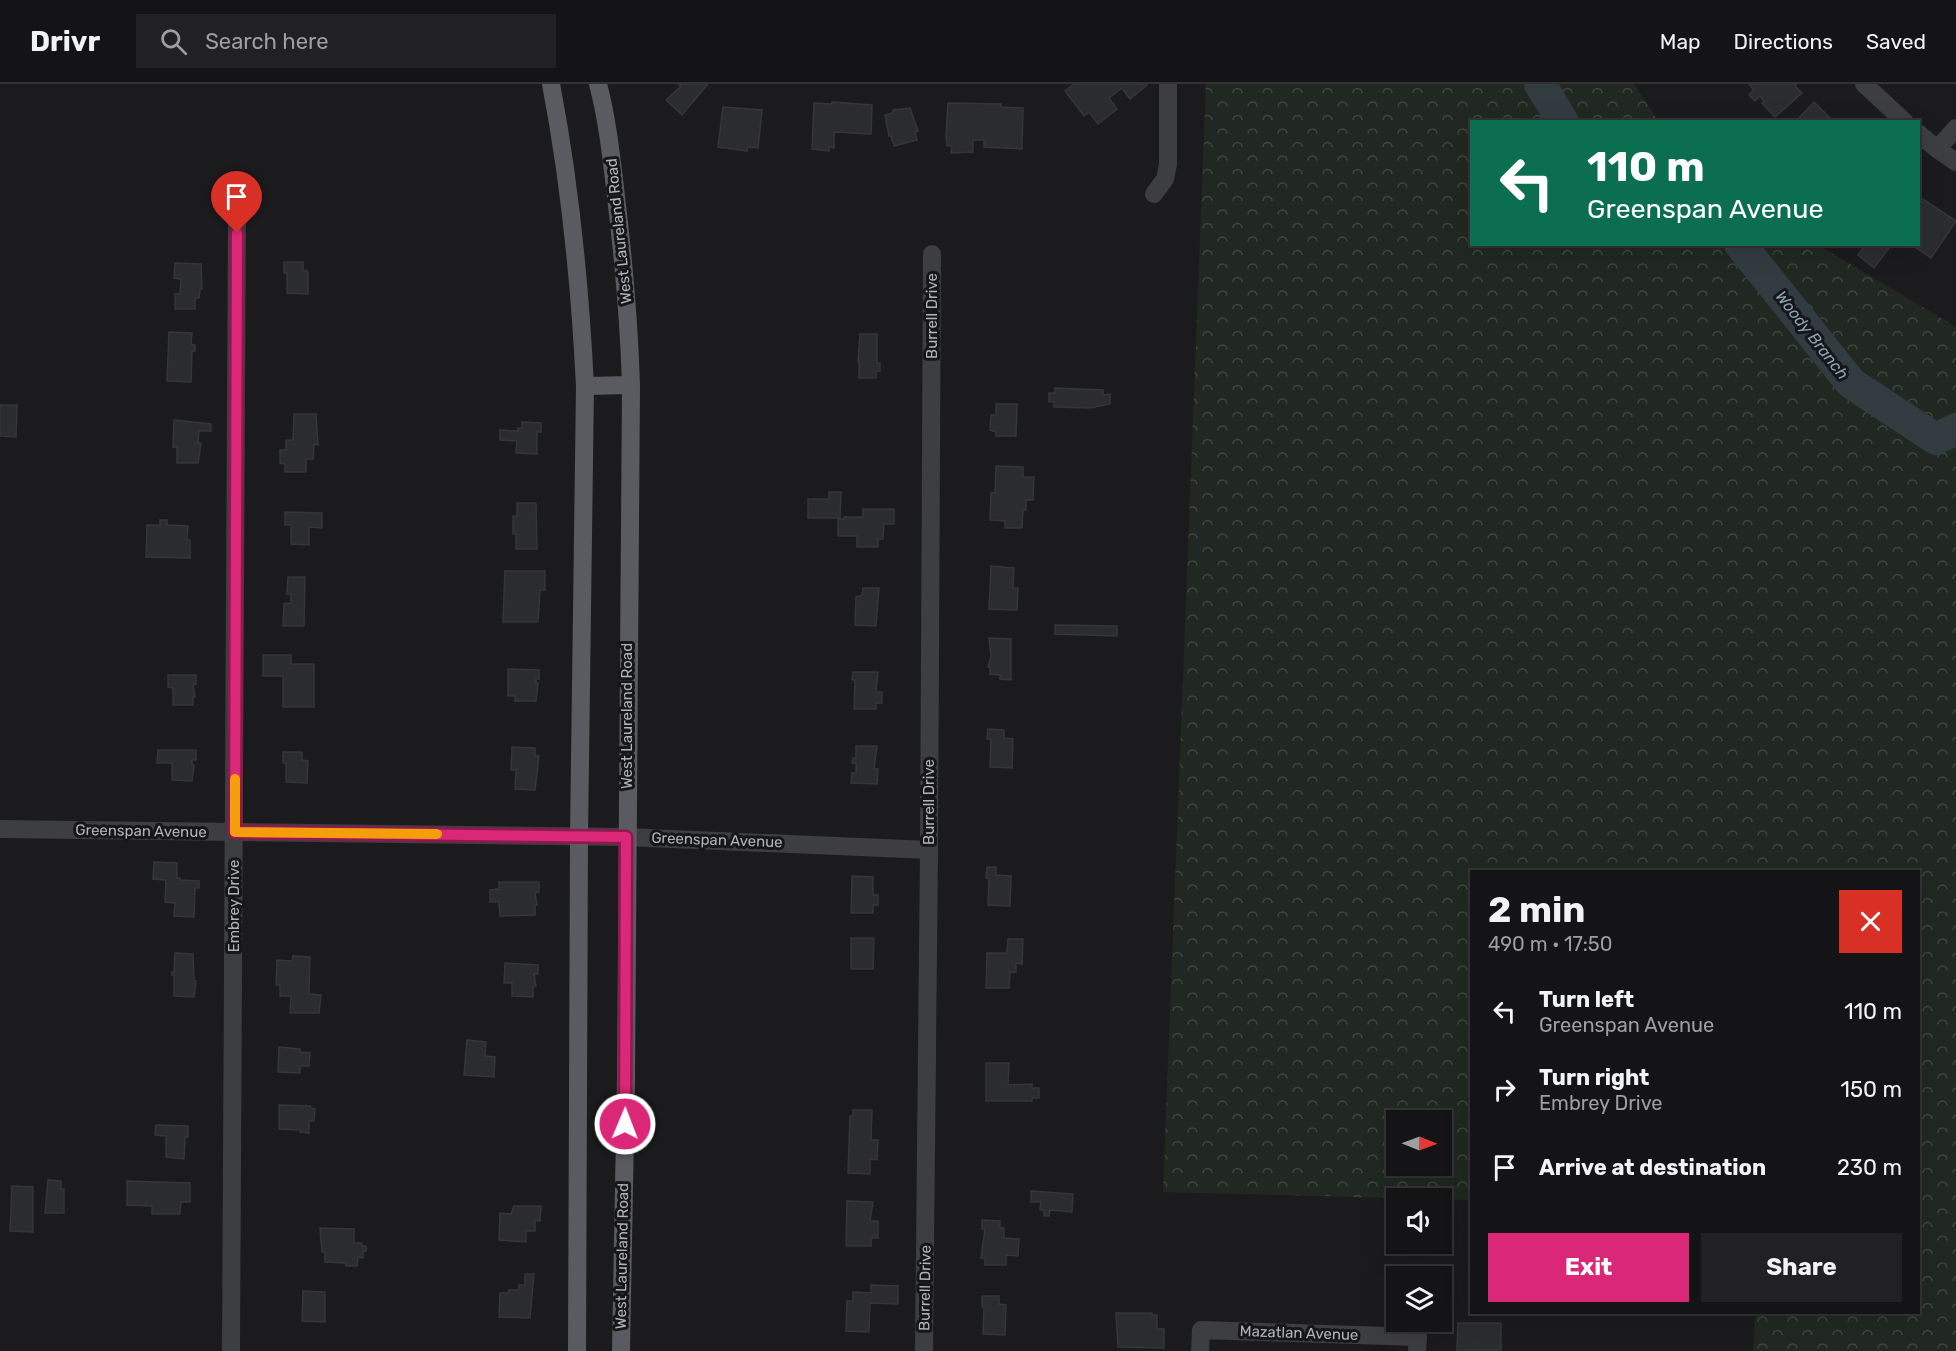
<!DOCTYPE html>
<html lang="en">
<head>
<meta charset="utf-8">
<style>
	:root { --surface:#141416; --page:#212123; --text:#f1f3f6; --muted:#9d9ea1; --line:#333335; --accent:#db2777 }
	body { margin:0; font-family:Rubik,sans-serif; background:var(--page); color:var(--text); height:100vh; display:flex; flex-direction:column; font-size:22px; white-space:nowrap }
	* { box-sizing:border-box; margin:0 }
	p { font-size:20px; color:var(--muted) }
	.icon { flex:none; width:33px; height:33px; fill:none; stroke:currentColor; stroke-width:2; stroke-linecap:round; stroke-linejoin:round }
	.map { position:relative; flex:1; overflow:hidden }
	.panel { position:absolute; left:1470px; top:786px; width:450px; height:444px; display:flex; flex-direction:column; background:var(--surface); border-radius:0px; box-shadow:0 6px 24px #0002,0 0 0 2px var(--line) }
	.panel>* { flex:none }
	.guide { position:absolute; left:1470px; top:36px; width:450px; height:126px; border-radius:0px; box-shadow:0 6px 24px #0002,0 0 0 2px var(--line); background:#0b6e4f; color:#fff; overflow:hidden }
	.needle { width:39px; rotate:91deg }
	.fabs { position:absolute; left:1386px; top:1026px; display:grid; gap:12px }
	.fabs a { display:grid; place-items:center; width:66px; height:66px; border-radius:0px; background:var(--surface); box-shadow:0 6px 24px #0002,0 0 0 2px var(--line); font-size:30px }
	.pin { position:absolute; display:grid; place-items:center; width:51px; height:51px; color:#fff; margin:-62px -26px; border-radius:50% 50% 50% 0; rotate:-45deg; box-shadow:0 0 6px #0007 }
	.pin .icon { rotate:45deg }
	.me { position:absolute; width:66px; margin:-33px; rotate:1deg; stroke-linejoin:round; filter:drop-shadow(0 0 4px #0008) }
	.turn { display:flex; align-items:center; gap:21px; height:126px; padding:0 18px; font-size:27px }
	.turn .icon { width:78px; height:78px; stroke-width:2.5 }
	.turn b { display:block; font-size:42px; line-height:51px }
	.round { display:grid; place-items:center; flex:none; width:63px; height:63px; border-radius:0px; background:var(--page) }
	.summary { display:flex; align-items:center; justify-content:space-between; height:102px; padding:0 18px }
	h1 { font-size:36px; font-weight:700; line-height:45px }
	.button { display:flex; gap:12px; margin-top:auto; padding:12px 18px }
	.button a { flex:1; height:69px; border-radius:0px; background:var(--accent); color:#fff; font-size:24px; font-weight:700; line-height:69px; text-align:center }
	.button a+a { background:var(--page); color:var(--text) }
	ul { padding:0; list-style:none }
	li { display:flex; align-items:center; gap:18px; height:78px; padding:0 18px }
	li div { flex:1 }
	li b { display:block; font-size:22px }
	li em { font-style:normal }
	header { display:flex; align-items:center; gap:36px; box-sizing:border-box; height:84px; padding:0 30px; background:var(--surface); border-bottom:2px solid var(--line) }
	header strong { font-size:28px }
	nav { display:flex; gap:33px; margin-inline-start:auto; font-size:21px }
	.search { width:420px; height:54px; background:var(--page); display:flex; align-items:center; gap:15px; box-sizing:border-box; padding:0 21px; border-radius:0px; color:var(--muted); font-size:22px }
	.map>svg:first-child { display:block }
	.forest { fill:url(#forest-crowns); fill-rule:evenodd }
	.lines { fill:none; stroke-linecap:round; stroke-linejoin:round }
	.river { stroke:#323c40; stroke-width:32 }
	.building { fill:#2b2c2e; stroke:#353639; stroke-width:1.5 }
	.minor { stroke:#3c3e42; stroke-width:18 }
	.major { stroke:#595b61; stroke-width:18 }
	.route-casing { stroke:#8e194d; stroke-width:15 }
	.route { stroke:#db2777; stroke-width:10 }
	.slow { stroke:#f59e0b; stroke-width:10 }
	.labels { text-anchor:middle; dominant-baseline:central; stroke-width:6; stroke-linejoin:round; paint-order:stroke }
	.street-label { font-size:15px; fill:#afb4bb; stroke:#161618 }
	.water-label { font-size:16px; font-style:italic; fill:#89a5b3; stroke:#161618 }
</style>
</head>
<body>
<header>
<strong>Drivr</strong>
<div class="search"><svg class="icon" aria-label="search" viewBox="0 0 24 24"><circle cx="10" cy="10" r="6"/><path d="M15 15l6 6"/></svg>Search here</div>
<nav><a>Map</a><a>Directions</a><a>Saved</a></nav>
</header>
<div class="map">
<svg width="1956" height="1267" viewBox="0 0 1956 1267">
	<defs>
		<pattern id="forest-crowns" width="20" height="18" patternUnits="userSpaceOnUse" patternTransform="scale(1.5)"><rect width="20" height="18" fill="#212821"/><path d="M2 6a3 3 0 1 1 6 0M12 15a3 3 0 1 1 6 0" fill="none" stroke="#3f453f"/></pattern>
	</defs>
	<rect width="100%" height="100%" fill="#1b1b1d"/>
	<path class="forest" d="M1206 0H1634L1658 37 1472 38V160L1818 161 1956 243V1267H1753L1755 1229 1918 1228V788H1472L1471 1116 1163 1108ZM1396 1036H1442V1082H1396Z"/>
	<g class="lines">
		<g class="river">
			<path d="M1540 0 1563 38"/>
			<path d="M1740 160 1851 299 1936 355 1956 345"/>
		</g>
	</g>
	<g class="building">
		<path d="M678 0H708L682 31 666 16 681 2Z"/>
		<path d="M1074 0H1146L1147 1 1130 15 1122 4 1109 14 1117 25 1098 40 1089 28 1084 32 1065 7Z"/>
		<path d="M1749 0H1797L1795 2 1802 9 1775 33 1762 19 1764 17 1760 12 1755 17 1749 11 1754 6Z"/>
		<path d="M832 18 872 21 871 50 834 48V64L829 63V67L812 65 814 19 832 20Z"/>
		<path d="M1814 18 1834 38H1795Z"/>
		<path d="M948 19 1001 20V23L1023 24 1022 65 984 63V56H973V68L951 69 952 62H947L946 52Z"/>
		<path d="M723 23 762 26 758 64 748 63 747 67 718 63Z"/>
		<path d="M910 24 918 47 915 48 917 56 894 62 891 52H889L885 31 893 29V26Z"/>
		<path d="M1918 112 1956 137 1931 174 1911 160H1918Z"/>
		<path d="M1866 160H1892L1874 184 1858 171Z"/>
		<path d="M284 178H303V187H308V210L287 209V189H284Z"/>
		<path d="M175 179 201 180 202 205H200L199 214H195V225H175V210H180L181 195 174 194Z"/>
		<path d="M169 248 192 249 191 260 195 261V267H192L191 298 167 297Z"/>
		<path d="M860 250H877V279H880V287H876V294H859V278H858Z"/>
		<path d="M1055 304 1103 306V311L1110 310V320L1090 324 1054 323V318H1049V309H1055Z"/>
		<path d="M996 320H1017L1016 352H996V348L990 346 991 331H996Z"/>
		<path d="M0 321H17L16 353 0 352Z"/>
		<path d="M294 330H316L318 361 314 360 313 375H306V388H285V380L280 379V366H286V356H293Z"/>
		<path d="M174 336 211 340V347H199L198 359H201L198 379H177V363H173Z"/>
		<path d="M522 338 541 339V348H537V370L516 369 517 357 500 356V346L518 347V344H522Z"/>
		<path d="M996 382 1023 383V393H1034L1033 416H1026V426H1023L1022 444H1005V437L990 436 991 409H995Z"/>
		<path d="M829 408H841L840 434H808V415H829Z"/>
		<path d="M517 419H536L537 465H516V450H513V432H517Z"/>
		<path d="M863 425H894V440H884L883 455H878V463H857V452H838V435H844V433H863Z"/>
		<path d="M285 428 322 429V444L309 443V461L291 460V441H285Z"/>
		<path d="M160 436H167V441L188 442 187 456H190V474L146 473 147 441H160Z"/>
		<path d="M991 482 1014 484 1013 504H1018L1017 526 989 525Z"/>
		<path d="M505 487H545V506H540L538 538H503Z"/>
		<path d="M288 493H305L304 542H283L284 520 291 519V510H287Z"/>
		<path d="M863 504H879L876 542 855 541 856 513 862 511Z"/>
		<path d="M1055 541 1117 542V552L1055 550Z"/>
		<path d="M989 554 1011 555V596L1000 595V591L990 590V583H988L991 573Z"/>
		<path d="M263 571H291V580H314V623H283V592H263Z"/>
		<path d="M508 585 539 586V595H536V600L538 599 536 617H515V612H508Z"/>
		<path d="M853 588H878L876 608H882V619H876V625H854L855 596H852Z"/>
		<path d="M168 591H196V600L193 601 195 613H193V621H173V604L168 603Z"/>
		<path d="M988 645 1004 646V654L1013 655 1012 684 990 683 991 655H987Z"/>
		<path d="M856 662H877L874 685H878L877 700 851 699 852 689H856V679H852L853 674H856Z"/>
		<path d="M512 663 535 664V672H539L535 706 515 705 516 686H511Z"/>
		<path d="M158 666H196V676H192V681H194L192 697 172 696V679H157Z"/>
		<path d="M283 668H302V676L308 677 307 699 286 698V679H283Z"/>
		<path d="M154 778 177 779V794H180V796L199 797V804H195L194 833 174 832 175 819 165 818 166 796 153 795Z"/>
		<path d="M987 783H996V791L1011 792 1010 822 988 821 989 794H986Z"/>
		<path d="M852 792 873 793V811H878V821H873V829H851Z"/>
		<path d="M499 798H539V808L535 809 537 821H535V831L500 832 499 818H490V806L499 805Z"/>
		<path d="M851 854H874L873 885H851Z"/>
		<path d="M1008 855H1023L1022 880 1016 879V888H1010L1009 904H986L987 869H1007Z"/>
		<path d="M175 869 193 870 194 897H196L194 913 174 912V891H172V888H174Z"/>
		<path d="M293 872 310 873 309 910 321 911 319 929H290L291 912H280V901H276L277 876 292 877Z"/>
		<path d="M505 879 538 881V890H534L536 902H533V913L512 912V899H504Z"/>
		<path d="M467 956 486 958 485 972 495 973 494 993 464 991Z"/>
		<path d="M279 963 300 965V968L310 969 309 982H300V989L278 988Z"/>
		<path d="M986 979H1009L1008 1001 1032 1000V1004H1039V1014H1032V1017H986Z"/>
		<path d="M279 1021 310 1022V1024L315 1025 314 1037H309V1049L300 1048V1046L279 1045Z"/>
		<path d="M853 1026H872L871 1056H878L877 1076 870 1075V1090L848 1089 850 1032H853Z"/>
		<path d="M156 1041 188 1042V1053H185L184 1075 166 1073V1052L155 1051Z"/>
		<path d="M48 1096 61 1097V1105H64V1129H45Z"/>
		<path d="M127 1097 190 1099V1118H181L180 1130H152V1122L127 1121Z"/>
		<path d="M12 1102 33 1103V1148L10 1147Z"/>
		<path d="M1031 1107 1073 1110 1072 1128 1050 1126 1049 1132H1044V1126H1040L1041 1118H1031Z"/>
		<path d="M847 1117 873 1118 870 1137H878V1154H871V1162H846Z"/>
		<path d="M514 1122H541L540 1137 535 1136V1147H526V1158L499 1156 500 1129 511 1130Z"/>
		<path d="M982 1136 1000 1137V1144H1004V1154L1019 1155 1018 1172 1006 1171V1181H985V1174H981L985 1145H982Z"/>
		<path d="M320 1144 354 1145V1159H362V1162H366V1167H363V1174L358 1173 357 1182H346V1179L325 1178V1168H322Z"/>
		<path d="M525 1190H534L530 1234 499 1233 500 1209H509V1206H519V1201H525Z"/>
		<path d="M871 1201 898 1202V1220L870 1219 869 1248 846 1247 847 1217H853V1208L871 1209Z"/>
		<path d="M303 1207 325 1208V1238L302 1237Z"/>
		<path d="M982 1212H999V1220L1006 1221 1005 1251 983 1250 984 1223H982Z"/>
		<path d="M1116 1229H1152V1231H1157V1245H1164V1264L1118 1263Z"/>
		<path d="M1458 1239H1501V1267H1457Z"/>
	</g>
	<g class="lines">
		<g class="minor">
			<path d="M1864 0 1905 38"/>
			<path d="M1918 49 1937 65 1956 78"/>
			<path d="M1937 65 1956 44"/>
			<path d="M1154 110 1165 95 1168 80V0"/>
			<path d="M0 745 626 753 929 766"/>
			<path d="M231 1267 237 125"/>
			<path d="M924 1267 929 766 932 170"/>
			<path d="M1200 1267 1201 1246 1418 1253 1417 1267"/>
		</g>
		<g class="major">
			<path d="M551 0C570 99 580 201 585 302L579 752 577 1267"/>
			<path d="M598 0C607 34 611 70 615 104 623 170 629 235 631 301L626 995 621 1267"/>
			<path d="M585 302 631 301"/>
		</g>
	</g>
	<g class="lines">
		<g class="route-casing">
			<path id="route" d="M237 149 235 748 626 753 625 1040"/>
		</g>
		<use href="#route" class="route"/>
		<path class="slow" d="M235 695V748L437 750"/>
	</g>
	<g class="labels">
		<g class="street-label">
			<text transform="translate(619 147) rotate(-96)">West Laureland Road</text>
			<text transform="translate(932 232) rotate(-90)">Burrell Drive</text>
			<text transform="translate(627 632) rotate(-90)">West Laureland Road</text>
			<text transform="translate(929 718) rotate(-90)">Burrell Drive</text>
			<text transform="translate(141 747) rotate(1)">Greenspan Avenue</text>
			<text transform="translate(717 756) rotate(2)">Greenspan Avenue</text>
			<text transform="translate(234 822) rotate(-90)">Embrey Drive</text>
			<text transform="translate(622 1172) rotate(-89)">West Laureland Road</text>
			<text transform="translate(925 1204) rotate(-89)">Burrell Drive</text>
			<text transform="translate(1299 1249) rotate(2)">Mazatlan Avenue</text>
		</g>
		<g class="water-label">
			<text transform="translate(1812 251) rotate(52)">Woody Branch</text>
		</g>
	</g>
</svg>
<div class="fabs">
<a><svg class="needle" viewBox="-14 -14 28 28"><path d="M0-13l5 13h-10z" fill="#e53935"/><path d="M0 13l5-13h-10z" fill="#9d9ea1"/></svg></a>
<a><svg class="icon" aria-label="sound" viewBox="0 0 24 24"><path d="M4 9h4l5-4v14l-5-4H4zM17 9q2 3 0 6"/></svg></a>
<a><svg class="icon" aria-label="layers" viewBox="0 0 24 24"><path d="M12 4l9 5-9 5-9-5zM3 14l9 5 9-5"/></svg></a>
</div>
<div class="pin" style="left:237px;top:149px;background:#d93025"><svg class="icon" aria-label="arrive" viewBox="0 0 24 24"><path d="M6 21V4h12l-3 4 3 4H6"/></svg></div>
<svg class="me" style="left:625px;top:1040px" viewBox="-20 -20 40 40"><circle r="17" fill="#db2777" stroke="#fff" stroke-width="3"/><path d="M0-11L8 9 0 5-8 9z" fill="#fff"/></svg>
<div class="guide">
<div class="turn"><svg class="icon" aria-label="left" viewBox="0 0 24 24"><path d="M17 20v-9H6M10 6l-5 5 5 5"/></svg><div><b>110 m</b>Greenspan Avenue</div></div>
</div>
<section class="panel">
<div class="summary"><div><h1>2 min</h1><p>490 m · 17:50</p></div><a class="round" style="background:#d93025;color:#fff"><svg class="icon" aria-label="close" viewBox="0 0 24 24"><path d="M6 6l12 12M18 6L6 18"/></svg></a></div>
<ul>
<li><svg class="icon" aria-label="left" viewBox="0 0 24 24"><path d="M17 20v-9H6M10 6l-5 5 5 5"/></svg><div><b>Turn left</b><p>Greenspan Avenue</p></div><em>110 m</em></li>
<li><svg class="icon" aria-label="right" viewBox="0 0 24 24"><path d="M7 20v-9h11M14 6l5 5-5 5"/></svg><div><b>Turn right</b><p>Embrey Drive</p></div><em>150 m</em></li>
<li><svg class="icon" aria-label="arrive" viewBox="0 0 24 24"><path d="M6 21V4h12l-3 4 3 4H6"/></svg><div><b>Arrive at destination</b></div><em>230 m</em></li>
</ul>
<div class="button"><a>Exit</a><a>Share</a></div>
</section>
</div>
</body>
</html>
